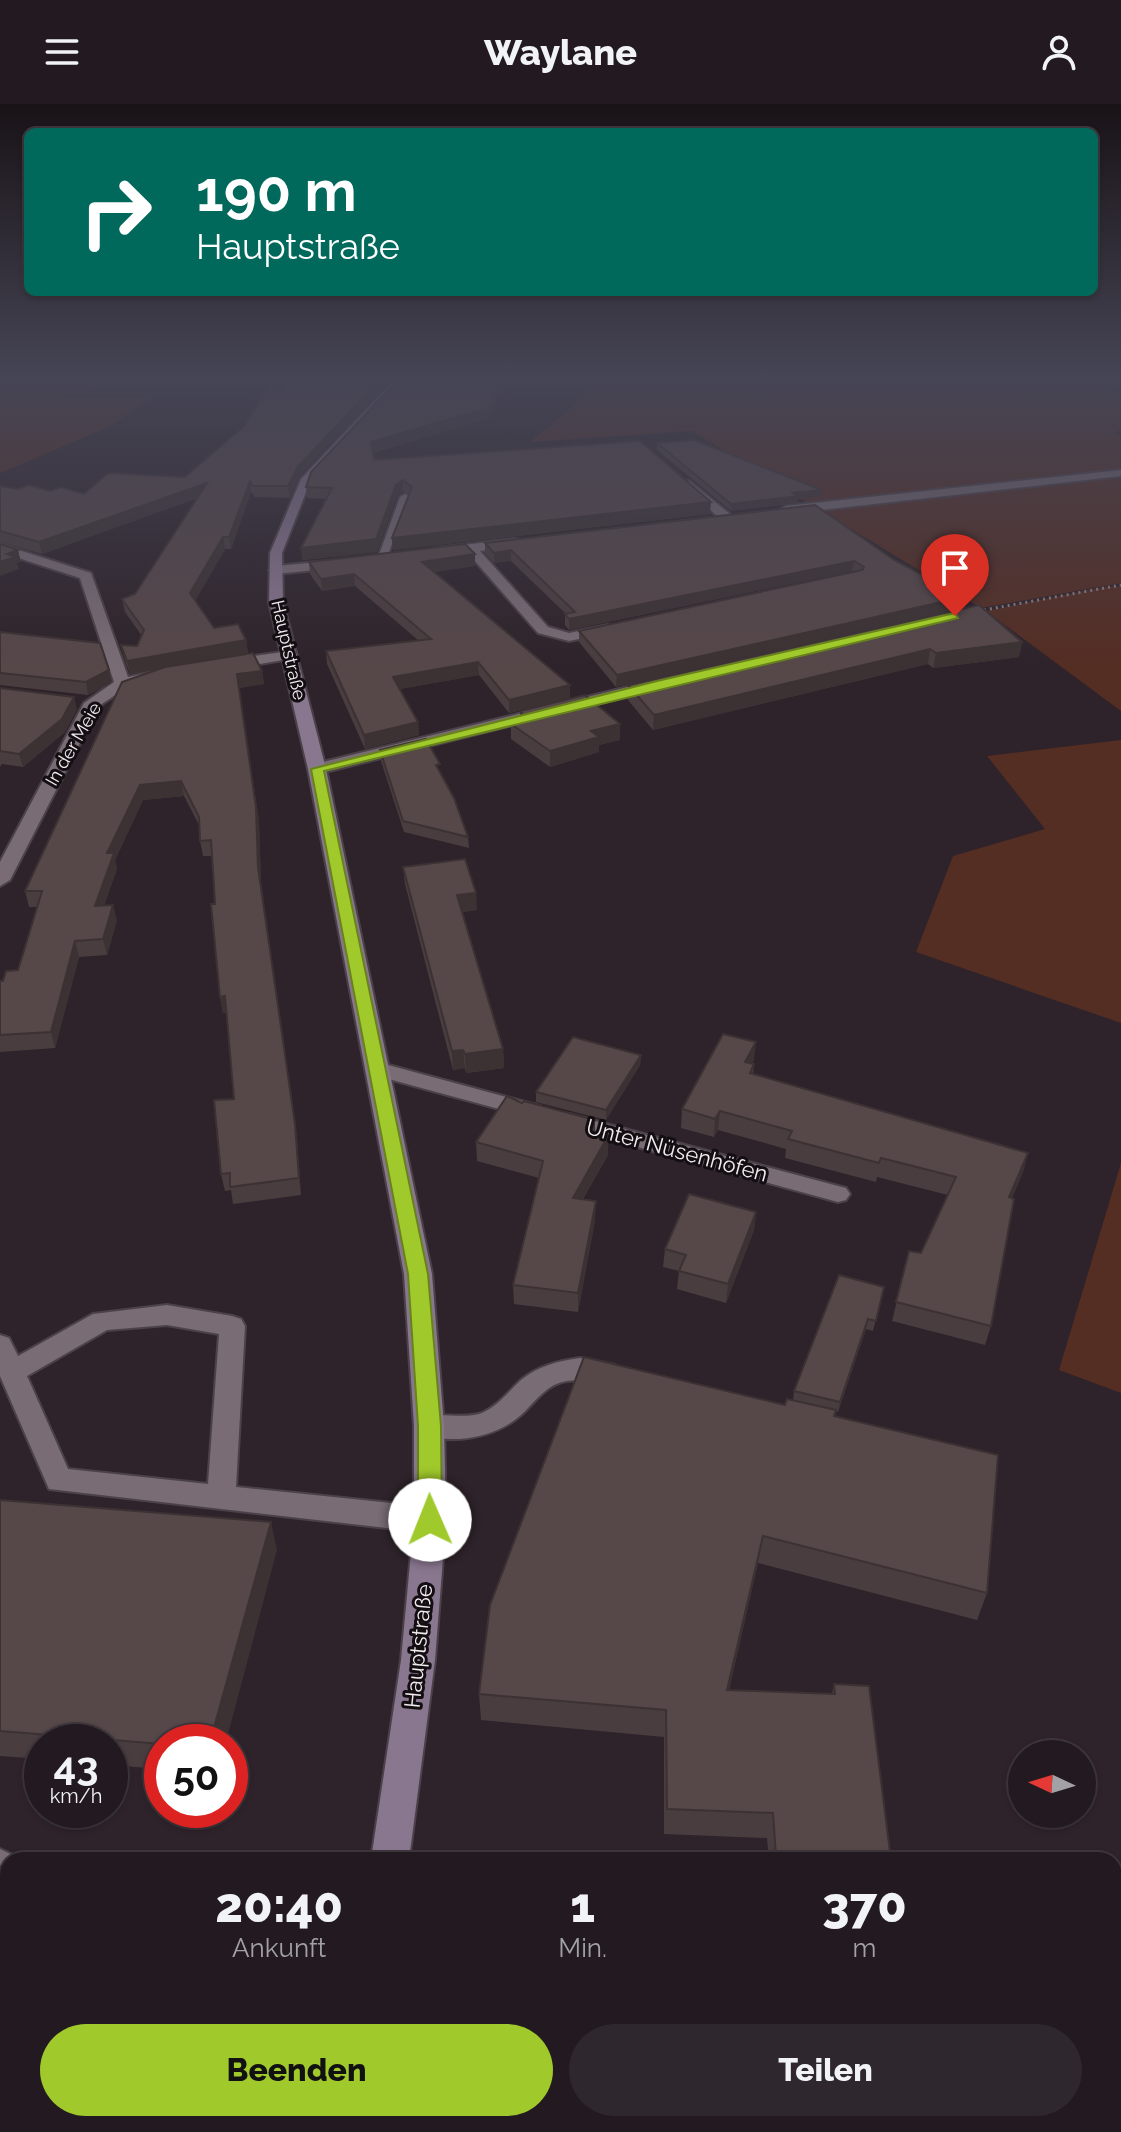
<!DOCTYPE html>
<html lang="de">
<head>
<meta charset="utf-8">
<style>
	:root { --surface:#221a20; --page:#2e272d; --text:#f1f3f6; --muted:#a2a1a5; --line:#3f383e; --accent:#a0c92b }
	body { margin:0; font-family:Raleway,sans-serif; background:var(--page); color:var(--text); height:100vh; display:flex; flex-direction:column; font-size:30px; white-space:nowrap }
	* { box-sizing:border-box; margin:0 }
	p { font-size:26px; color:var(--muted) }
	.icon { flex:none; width:44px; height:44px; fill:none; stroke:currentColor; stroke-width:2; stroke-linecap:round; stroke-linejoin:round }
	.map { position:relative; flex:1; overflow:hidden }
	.panel { position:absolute; left:0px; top:1748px; width:1122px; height:280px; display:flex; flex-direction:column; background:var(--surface); border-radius:24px 24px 0 0; box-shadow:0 2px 6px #0004,0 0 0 2px var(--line) }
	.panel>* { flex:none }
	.top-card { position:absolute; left:24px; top:24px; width:1074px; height:168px; border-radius:12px; box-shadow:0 2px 6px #0004,0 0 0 2px var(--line); background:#00695c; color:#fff; overflow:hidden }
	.needle { width:52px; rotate:274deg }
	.buttons { position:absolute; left:1008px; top:1636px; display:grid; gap:16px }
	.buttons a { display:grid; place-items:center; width:88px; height:88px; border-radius:50%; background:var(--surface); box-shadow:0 2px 6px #0004,0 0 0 2px var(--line); font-size:40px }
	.speed { position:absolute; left:24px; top:1620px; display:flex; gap:16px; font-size:40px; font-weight:700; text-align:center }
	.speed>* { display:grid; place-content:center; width:104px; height:104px; border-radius:50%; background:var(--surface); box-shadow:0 2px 6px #0004,0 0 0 2px var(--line); line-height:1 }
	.speed small { font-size:20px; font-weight:400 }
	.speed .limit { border:12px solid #d22; background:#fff; color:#111 }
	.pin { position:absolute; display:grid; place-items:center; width:68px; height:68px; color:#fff; margin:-82px -34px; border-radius:50% 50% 50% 0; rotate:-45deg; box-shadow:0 0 8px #0007 }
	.pin .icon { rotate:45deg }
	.me { position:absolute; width:88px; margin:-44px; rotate:359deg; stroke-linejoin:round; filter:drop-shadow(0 0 6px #0008) }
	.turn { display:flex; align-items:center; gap:28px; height:168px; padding:0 40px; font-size:36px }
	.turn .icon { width:104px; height:104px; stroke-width:2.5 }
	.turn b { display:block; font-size:56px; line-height:68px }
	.eta { display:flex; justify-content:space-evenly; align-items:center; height:136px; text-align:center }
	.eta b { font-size:48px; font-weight:800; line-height:56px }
	.button { display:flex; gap:16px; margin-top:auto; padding:16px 40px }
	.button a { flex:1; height:92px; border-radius:48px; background:var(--accent); color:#111; font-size:32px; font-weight:800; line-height:92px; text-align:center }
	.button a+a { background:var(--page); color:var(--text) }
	header { display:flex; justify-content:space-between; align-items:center; height:104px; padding:0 40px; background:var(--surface); font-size:36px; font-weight:800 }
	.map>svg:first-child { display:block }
	.green { fill:#542d23 }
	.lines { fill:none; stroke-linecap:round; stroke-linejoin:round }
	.lane-casing { stroke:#4b4148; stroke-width:4 }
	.street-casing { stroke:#4b4148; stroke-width:4 }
	.secondary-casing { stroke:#4b4148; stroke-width:4 }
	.path { stroke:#877d83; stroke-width:3; stroke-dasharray:2 4; stroke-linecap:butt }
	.lane { fill:#796c75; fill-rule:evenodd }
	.street { fill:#796c75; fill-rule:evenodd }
	.secondary { fill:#89768f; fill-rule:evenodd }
	.wall { fill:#4a3d3f }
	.shaded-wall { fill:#3c3233 }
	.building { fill:#564749; stroke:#3c3233; stroke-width:2 }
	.route { fill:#a0c92b; stroke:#68831c; stroke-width:2 }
	.labels { text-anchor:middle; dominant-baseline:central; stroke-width:6; stroke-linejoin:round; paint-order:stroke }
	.far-street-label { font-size:18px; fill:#f2eaef; stroke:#130e11 }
	.street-label { font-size:22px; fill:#f2eaef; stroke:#130e11 }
</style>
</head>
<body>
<header><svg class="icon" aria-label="menu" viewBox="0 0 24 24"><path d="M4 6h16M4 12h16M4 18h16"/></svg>Waylane<svg class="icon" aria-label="person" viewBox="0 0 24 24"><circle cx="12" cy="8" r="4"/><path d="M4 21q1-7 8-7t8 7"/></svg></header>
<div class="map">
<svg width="1121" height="2028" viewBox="0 0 1121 2028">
	<rect width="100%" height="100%" fill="#2e232a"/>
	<g class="green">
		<path d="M0 276H116L62 294H151L111 322 0 369Z"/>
		<path d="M604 276H1121V281L1093 283 1121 292V326L1113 329 1121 332V366L811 401 692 327 530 338Z"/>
		<path d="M1121 372V479L981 504 820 406Z"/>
		<path d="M1121 482V607L986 507 1103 483Z"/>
		<path d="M1121 636V919L916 848 953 752 1045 725 987 652Z"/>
		<path d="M1121 1059V1289L1059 1266Z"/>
	</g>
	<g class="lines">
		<g class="lane-casing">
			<g id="lane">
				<path d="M405 390 410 393 386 456 376 459 400 393Z"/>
				<path d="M377 958 540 1002 543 1007 532 1014 370 970 366 965 370 960Z"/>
				<path d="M569 1010 838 1082 846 1084 850 1090 846 1096 838 1098 561 1022 558 1017 561 1012Z"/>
				<path d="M167 1201 232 1212 241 1215 245 1222 236 1383 430 1403 440 1407 445 1416 440 1425 430 1429 49 1385 0 1272V1231L9 1234 18 1252 93 1210ZM167 1221 219 1230 208 1380 68 1365 27 1272 107 1226Z"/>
				<path d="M580 1254 615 1261 619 1268 615 1275C597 1281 578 1272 559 1279 544 1284 533 1300 521 1311 495 1334 452 1341 419 1330L415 1322 419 1314C439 1307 462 1316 482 1309 498 1302 509 1287 521 1276 538 1262 558 1257 580 1254Z"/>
			</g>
		</g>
		<g class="street-casing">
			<g id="street">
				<path d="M1121 366V372L786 410 780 406 786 402Z"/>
				<path d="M681 377H689L730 410V416H722L681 381Z"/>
				<path d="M515 435 520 436V442L480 447 548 523 569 529 608 521 615 525 613 528 569 537 538 529 467 448 436 452 430 448 436 444Z"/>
				<path d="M0 440 91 469 128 573 153 568 161 573 127 583 99 602 10 776 0 782V758L84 599 114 578 80 474 0 448Z"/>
				<path d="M340 456 347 460 345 463 276 470 269 466 276 462Z"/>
				<path d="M290 547 297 551 295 554 225 566 217 561 225 556Z"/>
				<path d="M660 575 668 580 665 583 317 670 308 665 311 661Z"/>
				<path d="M0 1745 23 1756H8V1785L0 1783Z"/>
			</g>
		</g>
		<g class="secondary-casing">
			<g id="secondary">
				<path d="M394 276H404L310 378 282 449 283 498 326 665 432 1170 444 1322 446 1416 435 1556 409 1756H371L401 1556 414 1416V1322L404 1170 308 665 269 498 270 449 301 375Z"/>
				<path d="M325 2020H369L368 2028H324Z"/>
			</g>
		</g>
		<path class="path" d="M984 506 1121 481"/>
		<use href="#lane" class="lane"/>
		<use href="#street" class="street"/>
		<use href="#secondary" class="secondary"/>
	</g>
	<g class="wall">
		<path d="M501 276V284L490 314 373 349 374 356 710 410 393 446 392 434 409 391 403 387 397 392 377 448 302 456 326 395 307 394 306 383Z"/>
		<path d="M657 339 822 386 821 392 798 395V399L731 407 657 346Z"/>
		<path d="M185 373H299L290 394 255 393 251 388 231 445H225L195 497 214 524 246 536 248 550 262 567 264 580 239 584 259 717 261 779 297 1036 301 1091 233 1100 231 1086 225 1087 221 1070 234 995 226 909H223L220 893 212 752H203L200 737V723L184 692 143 696 115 756 117 765 104 801 117 816 107 851 79 853 55 944 0 948V877H3L18 866 37 803H29L25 787 157 566 130 570 124 554 121 541 137 542 142 532 125 508 122 495 135 490 197 394 42 450 0 438V382L18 385 84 390Z"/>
		<path d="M815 401 962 504 616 583 579 538V527L854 468 852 467 569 526 565 521V510H566L511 457 494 459 485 449V439Z"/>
		<path d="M475 450V462L434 468 570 581V594L509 609 479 571 400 585 418 618 419 631 365 645 327 560 326 547 419 537 355 482 322 487 310 470 309 458Z"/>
		<path d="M979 501 1022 538 1019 553 933 564 928 560 653 626 628 596V581Z"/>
		<path d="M0 528 109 566 111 579 88 591 0 581Z"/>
		<path d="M0 584 77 605 65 628 23 663 2 660 0 663Z"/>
		<path d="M520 607 620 636 599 641V648L550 663 511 635V620L520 618Z"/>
		<path d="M380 646 441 669 468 733 469 744 404 728 381 657Z"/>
		<path d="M403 763 477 806 462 808 503 945 504 964 466 969 465 964 453 966 405 780Z"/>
		<path d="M641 951 640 961 606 1016 536 998V988Z"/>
		<path d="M754 956 752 960H754L753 970 1028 1049 1023 1068 1012 1094 991 1222 985 1241 892 1217 909 1147 921 1149 948 1091 877 1073 876 1078 785 1054 786 1045 718 1026 714 1033 681 1024 682 1005Z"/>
		<path d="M522 999 595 1016V1028L608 1051 583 1095 595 1116 578 1208 514 1200 513 1181 539 1074 477 1057 476 1038Z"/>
		<path d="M756 1108 754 1126 726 1199 677 1185 679 1167 663 1163 665 1145Z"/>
		<path d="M884 1183 873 1227 866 1225 838 1308 836 1307 835 1313 987 1489 977 1516 758 1459 729 1586 832 1590 834 1580 891 1756H769L767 1734 664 1730V1633L481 1616 479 1590 785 1301 793 1296 794 1287Z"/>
		<path d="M0 1396 277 1446 162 1638V1665L110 1661V1638H42V1655L0 1652Z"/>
		<path d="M568 2020H762V2028H652L641 2026 568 2024Z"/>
	</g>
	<g class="shaded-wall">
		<path d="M381 276H391L299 373 290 394 288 382 298 362Z"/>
		<path d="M501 276V284L490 314 372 349 371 338Z"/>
		<path d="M403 376V387L397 392 377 448 302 456 301 444Z"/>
		<path d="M250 377 251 388 231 445 229 433Z"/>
		<path d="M207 379 209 390 42 450 39 438Z"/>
		<path d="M822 386 821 392 798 395V399L731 407V400L793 389Z"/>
		<path d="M711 398 710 410 393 446 392 434Z"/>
		<path d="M223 433 225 445 192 502 190 489Z"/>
		<path d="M18 446 21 458 17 459 19 465 0 472V458L7 450Z"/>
		<path d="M511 446V457L494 459V449Z"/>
		<path d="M475 450V462L423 470 422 458Z"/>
		<path d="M854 457 852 467 569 526V515Z"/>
		<path d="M354 470 355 482 322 487 321 475Z"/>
		<path d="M964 493 962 504 616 583 617 571Z"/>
		<path d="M246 536 248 550 130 570 127 557Z"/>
		<path d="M1022 538 1019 553 933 564 936 549Z"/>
		<path d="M930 545 928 560 653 626 654 611Z"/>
		<path d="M478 558 479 571 394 586 393 573Z"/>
		<path d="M109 566 111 579 88 591 86 578Z"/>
		<path d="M262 567 264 580 239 584 259 717 261 779 297 1036 301 1091 258 763 237 570Z"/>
		<path d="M570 581V594L509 609V596Z"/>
		<path d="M74 593 77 605 65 628 23 663 19 650Z"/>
		<path d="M418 618 419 631 365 645 364 631Z"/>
		<path d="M620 620V636L599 641V648L550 663V647L591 627Z"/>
		<path d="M181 677 184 692 143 696 115 756 117 765 99 817 95 802 107 749 140 681Z"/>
		<path d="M476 789 477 806 458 809 457 791Z"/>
		<path d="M113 801 117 816 107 851 103 835Z"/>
		<path d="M75 837 79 853 55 944 51 928Z"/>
		<path d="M225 892 228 908 223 909 220 893Z"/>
		<path d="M756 938 754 956 743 976 745 958Z"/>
		<path d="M503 945 504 964 466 969 465 950Z"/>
		<path d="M463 946 465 964 453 966 452 947Z"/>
		<path d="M641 951 640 961 606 1016V1006Z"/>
		<path d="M720 1007 718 1026 714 1033 715 1015Z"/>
		<path d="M595 1016V1035L588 1027Z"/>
		<path d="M608 1032V1051L572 1113 573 1094Z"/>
		<path d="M1028 1049 1023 1068 1004 1112 1009 1093Z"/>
		<path d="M596 1097 595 1116 578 1208V1189Z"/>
		<path d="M756 1108 754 1126 726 1199 728 1180Z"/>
		<path d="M868 1215 866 1225 838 1308 840 1298Z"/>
		<path d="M271 1418 277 1446 226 1638H210Z"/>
		<path d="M763 1432 758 1459 723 1612 727 1586Z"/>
		<path d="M210 2020H225L223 2028H208Z"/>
	</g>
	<g class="building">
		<path d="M294 276H381L298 362 288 382H253L250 377 229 433H223L190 489 214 524 238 520 246 536 127 557 121 541 137 542 144 526 122 495 135 490 207 379 39 438 0 427V382L18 385 29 381 50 387 61 383 84 390 108 369 185 373 244 322 269 283 281 289Z"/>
		<path d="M398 276H500L489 304 371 338 374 356 640 337 711 398 392 434 412 383 403 376 396 381 376 435 301 444 332 384 306 383 311 368Z"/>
		<path d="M694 336 822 386 793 389 799 392 731 400 657 339Z"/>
		<path d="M815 401 894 456 964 493 617 571 579 527 862 466 864 463 854 457 569 515 565 510 575 508 511 446 494 449 485 439Z"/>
		<path d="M0 440 18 446 7 450 16 453 0 458Z"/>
		<path d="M465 440 475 450 422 458 570 581 509 596 478 558 393 573 418 618 364 631 326 547 431 535 354 470 321 475 309 458Z"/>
		<path d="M979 501 1022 538 936 549 930 545 654 611 628 581Z"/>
		<path d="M0 528 100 539 109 566 86 578 0 569Z"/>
		<path d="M253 549 262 567 237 570 256 703 258 763 295 1020 299 1074 230 1083V1069L221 1070 214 996 234 995 225 892 220 893 211 800H215L211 736 200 737 199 713 181 677 140 681 107 749H114L95 802 113 801 103 835 75 837 51 928 0 931V877H3L6 867 18 866 42 787H25L122 578 165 563Z"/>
		<path d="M0 584 74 593 62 615 19 650 0 647Z"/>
		<path d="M585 591 620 620 591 627 599 633 550 647 511 620 527 616 520 607Z"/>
		<path d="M426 635 440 660 436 661 454 694 468 733 403 717 380 646Z"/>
		<path d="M465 755 476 789 457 791 503 945 465 950 463 946 452 947 403 763Z"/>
		<path d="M723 930 756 938 745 958 754 960 750 969 1028 1049 1009 1093 1014 1095 991 1222 896 1198 909 1147 921 1149 956 1073 881 1054 879 1059 788 1035 792 1027 720 1007 715 1015 682 1005Z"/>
		<path d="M573 933 641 951 606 1006 536 988Z"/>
		<path d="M507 992 522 999 524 997 595 1016 588 1027 608 1032 573 1094 596 1097 578 1189 513 1181 543 1057 476 1038Z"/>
		<path d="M689 1090 756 1108 728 1180 679 1167 686 1151 665 1145Z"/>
		<path d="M839 1171 884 1183 876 1217 868 1215 840 1298 794 1287Z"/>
		<path d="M584 1253 785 1301 787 1295 836 1306 834 1312 998 1351 987 1489 763 1432 727 1586 835 1590 834 1580 869 1582 891 1756H847L776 1753 773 1709 667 1705 666 1606 479 1590 490 1501Z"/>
		<path d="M0 1396 271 1418 210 1638H162V1640L0 1627Z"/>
		<path d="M8 1956V2020H210L208 2028H0V1964L5 1965Z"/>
		<path d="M429 2020H542L568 2024V2020H642L641 2028H428Z"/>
		<path d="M678 2020H762V2028H715Z"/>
	</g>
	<linearGradient id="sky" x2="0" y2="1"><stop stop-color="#191317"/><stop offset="0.49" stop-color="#464555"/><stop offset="1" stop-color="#464555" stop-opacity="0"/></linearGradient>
	<rect width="1121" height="560" fill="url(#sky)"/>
	<path class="route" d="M955 509 958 514 324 667 428 1170 441 1322 442 1416 439 1423 430 1426 422 1423 418 1416V1322L408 1170 311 665 657 577Z"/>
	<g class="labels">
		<g class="far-street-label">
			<text transform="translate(289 546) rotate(77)">Hauptstraße</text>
			<text transform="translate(73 640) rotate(-60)">In der Meie</text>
		</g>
		<g class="street-label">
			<text transform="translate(677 1046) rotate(15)">Unter Nüsenhöfen</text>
			<text transform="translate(418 1542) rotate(-84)">Hauptstraße</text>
		</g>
	</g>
</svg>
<div class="buttons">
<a><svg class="needle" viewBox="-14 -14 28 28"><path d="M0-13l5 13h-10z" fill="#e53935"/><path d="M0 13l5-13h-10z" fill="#a2a1a5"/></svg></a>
</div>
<div class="speed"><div>43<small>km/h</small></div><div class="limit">50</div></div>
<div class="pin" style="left:955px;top:512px;background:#d93025"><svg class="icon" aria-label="arrive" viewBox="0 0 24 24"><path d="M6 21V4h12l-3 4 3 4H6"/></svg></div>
<svg class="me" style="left:430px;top:1416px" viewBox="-20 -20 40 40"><circle r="19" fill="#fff"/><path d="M0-13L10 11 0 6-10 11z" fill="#a0c92b"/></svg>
<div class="top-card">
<div class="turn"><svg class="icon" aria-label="right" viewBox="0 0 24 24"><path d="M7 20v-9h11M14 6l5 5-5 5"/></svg><div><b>190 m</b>Hauptstraße</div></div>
</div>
<section class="panel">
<div class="eta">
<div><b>20:40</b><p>Ankunft</p></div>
<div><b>1</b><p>Min.</p></div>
<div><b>370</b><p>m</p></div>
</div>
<div class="button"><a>Beenden</a><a>Teilen</a></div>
</section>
</div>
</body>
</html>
